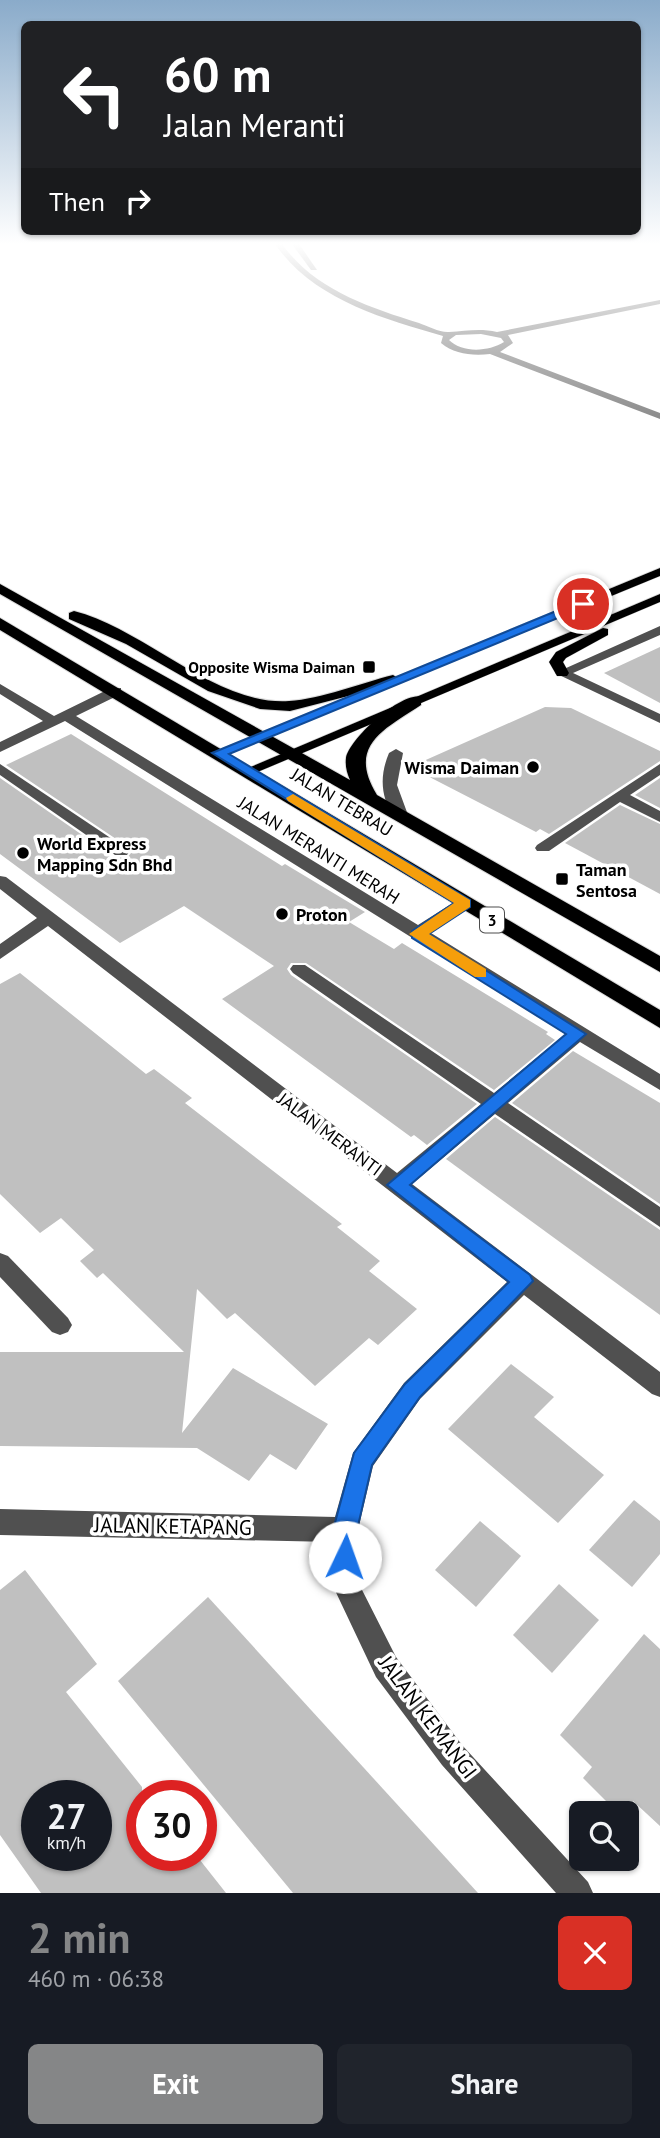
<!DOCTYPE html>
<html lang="en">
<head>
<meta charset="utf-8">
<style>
	:root { --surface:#171b24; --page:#20242c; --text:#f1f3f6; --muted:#9ea1a6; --accent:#858687 }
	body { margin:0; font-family:"PT Sans",sans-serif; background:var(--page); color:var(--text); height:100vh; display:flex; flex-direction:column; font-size:26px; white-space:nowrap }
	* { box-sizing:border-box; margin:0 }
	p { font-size:23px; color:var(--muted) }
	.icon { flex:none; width:38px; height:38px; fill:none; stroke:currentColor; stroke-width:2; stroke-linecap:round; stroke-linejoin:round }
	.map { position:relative; height:1893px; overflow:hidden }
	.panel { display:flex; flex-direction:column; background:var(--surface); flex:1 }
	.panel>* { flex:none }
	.guide { position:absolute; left:21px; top:21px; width:620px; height:214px; border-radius:10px; box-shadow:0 2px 5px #0004; background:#202124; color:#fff; overflow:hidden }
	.tools { position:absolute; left:569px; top:1801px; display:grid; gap:14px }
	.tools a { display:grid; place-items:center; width:70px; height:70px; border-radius:10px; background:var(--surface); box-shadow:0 2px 5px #0004; font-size:35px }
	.speed { position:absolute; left:21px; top:1780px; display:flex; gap:14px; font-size:35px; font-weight:700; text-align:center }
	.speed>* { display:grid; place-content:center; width:91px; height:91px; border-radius:50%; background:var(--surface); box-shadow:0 2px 5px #0004; line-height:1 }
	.speed small { font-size:18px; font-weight:400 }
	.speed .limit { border:10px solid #d22; background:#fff; color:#111 }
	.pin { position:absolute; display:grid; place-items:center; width:60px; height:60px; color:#fff; margin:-30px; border:4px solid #fff; border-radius:50%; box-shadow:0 2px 7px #0007 }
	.me { position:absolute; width:77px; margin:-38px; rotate:3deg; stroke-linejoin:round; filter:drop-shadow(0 0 5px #0008) }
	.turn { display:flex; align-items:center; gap:24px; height:147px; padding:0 28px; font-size:32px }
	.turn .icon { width:91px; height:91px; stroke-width:2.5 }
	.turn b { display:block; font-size:49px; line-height:60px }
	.then { display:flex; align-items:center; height:66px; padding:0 28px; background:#0003; gap:14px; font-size:26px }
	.round { display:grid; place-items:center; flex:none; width:74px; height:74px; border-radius:10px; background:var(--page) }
	.head { display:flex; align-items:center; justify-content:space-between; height:119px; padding:0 28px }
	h1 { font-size:42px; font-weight:800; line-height:52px; color:var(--accent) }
	.cta { display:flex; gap:14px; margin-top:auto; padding:14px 28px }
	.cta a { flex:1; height:80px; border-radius:10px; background:var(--accent); color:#fff; font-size:28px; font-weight:800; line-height:80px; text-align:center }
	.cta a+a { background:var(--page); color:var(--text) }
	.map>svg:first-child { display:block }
	.building { fill:#c0c0c0; fill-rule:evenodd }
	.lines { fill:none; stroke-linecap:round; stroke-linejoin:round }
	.major-casing { stroke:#dbdbdb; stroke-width:1 }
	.highway-casing { stroke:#dbdbdb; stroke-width:2 }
	.minor { fill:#505050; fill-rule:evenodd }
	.major { fill:#000; fill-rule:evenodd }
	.highway { fill:#000; fill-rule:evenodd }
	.route { fill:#1a73e8; stroke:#114b97; stroke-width:2 }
	.slow { fill:#f59e0b }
	.poi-dot { fill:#000; stroke:#fff; stroke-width:2.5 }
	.labels { text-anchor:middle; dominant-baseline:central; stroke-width:7; stroke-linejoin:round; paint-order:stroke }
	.far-poi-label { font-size:16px; font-weight:bold; fill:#000; stroke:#fff; text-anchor:end }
	.shield { fill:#fff; stroke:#4c4c4c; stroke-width:2 }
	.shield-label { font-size:16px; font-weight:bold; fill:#000 }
	.poi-label { font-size:18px; font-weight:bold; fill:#000; stroke:#fff; text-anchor:start }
	.street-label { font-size:18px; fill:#000; stroke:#fff }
	.near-street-label { font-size:21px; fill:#000; stroke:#fff }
</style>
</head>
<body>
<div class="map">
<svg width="660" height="1893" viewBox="0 0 660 1893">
	<rect width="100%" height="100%" fill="#fff"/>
	<g class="building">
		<path d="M660 647V703L604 673Z"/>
		<path d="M545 707 571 708 660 751V761L549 834 540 829 536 832 410 767Z"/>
		<path d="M71 734 282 866 285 864 365 912 349 922 394 949 402 943 548 1032 546 1034 555 1040 494 1090 306 963H291L287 969 291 975 477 1104 427 1145 414 1135 411 1137 222 999 274 966 184 906 120 943 0 854V778L114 857 127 858 131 853 128 847 6 765Z"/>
		<path d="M660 778V808L635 795Z"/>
		<path d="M620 805 660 824V894L565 843Z"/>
		<path d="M20 973 146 1074 154 1069 192 1098 185 1103 342 1224 337 1227 380 1261 369 1271 417 1309 378 1345 369 1338 315 1386 235 1313 227 1319 197 1289 182 1433 233 1368 328 1424 296 1470 270 1454 249 1481 197 1448 0 1446V1352H184L103 1273 97 1278 80 1261 94 1250 61 1218 40 1233 0 1194V984Z"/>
		<path d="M573 1051 660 1103V1204L512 1103Z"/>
		<path d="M495 1117 660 1230V1315L446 1159Z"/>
		<path d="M511 1364 554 1397 534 1417 604 1475 558 1523 448 1429Z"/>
		<path d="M634 1500 660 1521V1554L632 1587 589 1550Z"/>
		<path d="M480 1521 521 1556 476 1607 435 1570Z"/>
		<path d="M25 1570 97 1664 66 1692 142 1787V1855H196L226 1893H41L0 1835V1590ZM37 1796H96V1855H37Z"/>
		<path d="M559 1584 599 1620 552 1673 513 1635Z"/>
		<path d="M208 1597 478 1893H293L118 1681Z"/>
		<path d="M644 1634 660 1649V1826L633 1801 624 1813H618L583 1778 592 1767 560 1735Z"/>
	</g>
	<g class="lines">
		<g class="major-casing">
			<g id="major">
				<path d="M660 568V576L223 756 218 757 211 753Z"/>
				<path d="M660 594V602L253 774 248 775 241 771Z"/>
				<path d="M603 628 608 629V635L566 658 563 662 569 673 567 676H557L549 662 556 652Z"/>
			</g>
		</g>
		<g class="highway-casing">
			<g id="highway">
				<path d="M0 584 350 780C347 773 345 766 346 758 350 738 401 692 421 697V705C383 730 347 746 377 795L660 956V972L0 594Z"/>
				<path d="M74 611C145 629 216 706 289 701 321 699 361 683 393 675L401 680 399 683 290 711 260 709 208 691 126 644 69 619V613Z"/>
				<path d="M0 618 660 1010V1028L0 630Z"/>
			</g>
		</g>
		<g class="minor">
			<path d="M275 244H282C314 289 368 307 419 323 427 326 441 333 449 332 466 331 480 328 497 332L660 300V304L508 335 513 343 500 352 660 413V419L490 354C472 356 454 354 441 343L443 336C381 318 313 299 275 244ZM481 334 501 338 504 342C488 352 462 353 449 340L456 335Z"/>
			<path d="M292 244H299L317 270H311Z"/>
			<path d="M660 626V635L573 673 660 714V723L555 673Z"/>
			<path d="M0 684 54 716 111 688H121V694L76 716 418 925 459 899H471L473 903 471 907 431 933 660 1074V1090L580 1042 508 1103 660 1207V1227L495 1114 412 1184 660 1372V1397L652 1394 524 1295 420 1399 373 1466 358 1530V1582L396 1657 462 1745 588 1882 593 1893H556L442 1765 376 1677 332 1584V1542L0 1535V1509L335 1517 353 1453 404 1383 507 1282 48 926 0 959V944L37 918 0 889V876L6 877 397 1173 481 1104 293 973 290 969 293 965H305L494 1093 566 1034 65 721 0 752V742L43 721 0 694Z"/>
			<path d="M396 749 403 753 397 785 408 815 400 820 394 818C381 797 379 777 389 753Z"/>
			<path d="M0 764 127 849 129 852 127 855H115L0 775Z"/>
			<path d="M660 764V775L630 795 660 811V822L620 802 549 851H537L535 848 537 845Z"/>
			<path d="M0 1253 8 1256 68 1318 72 1325 68 1332 60 1335 52 1332 0 1277Z"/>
		</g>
		<use href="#major" class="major"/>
		<use href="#highway" class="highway"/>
	</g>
	<linearGradient id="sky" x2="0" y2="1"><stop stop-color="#8aabca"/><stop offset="0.48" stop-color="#fff"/><stop offset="1" stop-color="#fff" stop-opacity="0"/></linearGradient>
	<rect width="660" height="509" fill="url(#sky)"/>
	<path class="route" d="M583 600 589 604 587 606 229 754 470 900V907L429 934 586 1034 410 1185 530 1275 533 1281 420 1397 372 1465 357 1530V1557L354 1566 345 1569 337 1566 333 1557V1530L354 1453 405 1384 509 1282 387 1185 566 1034 412 938V931L454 903 212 753Z"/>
	<path class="slow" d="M293 794 470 900V907L429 934 486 969V977H475L409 934 454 903 288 801 286 798Z"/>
	<g class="poi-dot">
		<rect x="362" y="660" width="14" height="14" rx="3.5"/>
		<circle cx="533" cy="767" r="7"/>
		<circle cx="23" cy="853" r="7"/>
		<rect x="555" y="872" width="14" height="14" rx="3.5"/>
		<circle cx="282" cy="914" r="7"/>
	</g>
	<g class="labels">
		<g class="far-poi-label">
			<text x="355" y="667">Opposite Wisma Daiman</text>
		</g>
		<rect class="shield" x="480" y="907.5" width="24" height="25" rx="5"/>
		<g class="shield-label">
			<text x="492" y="920">3</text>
		</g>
		<g class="poi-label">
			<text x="519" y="767" text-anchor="end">Wisma Daiman</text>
			<text x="37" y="843">World Express<tspan x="37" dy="21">Mapping Sdn Bhd</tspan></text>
			<text x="576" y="869">Taman<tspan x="576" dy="21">Sentosa</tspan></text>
			<text x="296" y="914">Proton</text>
		</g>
		<g class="street-label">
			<text transform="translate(342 802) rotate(31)">JALAN TEBRAU</text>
			<text transform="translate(319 850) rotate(32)">JALAN MERANTI MERAH</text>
			<text transform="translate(330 1134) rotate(37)">JALAN MERANTI</text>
		</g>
		<g class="near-street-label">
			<text transform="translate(173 1526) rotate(1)">JALAN KETAPANG</text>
			<text transform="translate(428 1717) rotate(53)">JALAN KEMANGI</text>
		</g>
	</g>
</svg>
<div class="tools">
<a><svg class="icon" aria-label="search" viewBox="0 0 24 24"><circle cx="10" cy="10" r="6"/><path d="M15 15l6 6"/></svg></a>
</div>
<div class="speed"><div>27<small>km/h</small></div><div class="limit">30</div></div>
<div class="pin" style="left:583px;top:604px;background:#d93025"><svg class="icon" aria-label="arrive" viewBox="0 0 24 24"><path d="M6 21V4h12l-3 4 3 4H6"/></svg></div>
<svg class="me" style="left:345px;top:1557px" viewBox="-20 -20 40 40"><circle r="19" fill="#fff"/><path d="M0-13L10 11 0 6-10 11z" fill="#1a73e8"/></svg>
<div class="guide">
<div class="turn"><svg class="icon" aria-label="left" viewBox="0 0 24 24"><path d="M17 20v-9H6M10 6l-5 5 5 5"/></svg><div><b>60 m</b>Jalan Meranti</div></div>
<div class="then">Then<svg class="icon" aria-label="right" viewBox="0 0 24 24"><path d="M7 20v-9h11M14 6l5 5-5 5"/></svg></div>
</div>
</div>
<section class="panel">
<div class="head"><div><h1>2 min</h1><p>460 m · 06:38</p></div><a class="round" style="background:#d93025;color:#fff"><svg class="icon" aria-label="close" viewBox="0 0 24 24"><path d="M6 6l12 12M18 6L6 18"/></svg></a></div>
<div class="cta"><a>Exit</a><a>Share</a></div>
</section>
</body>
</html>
